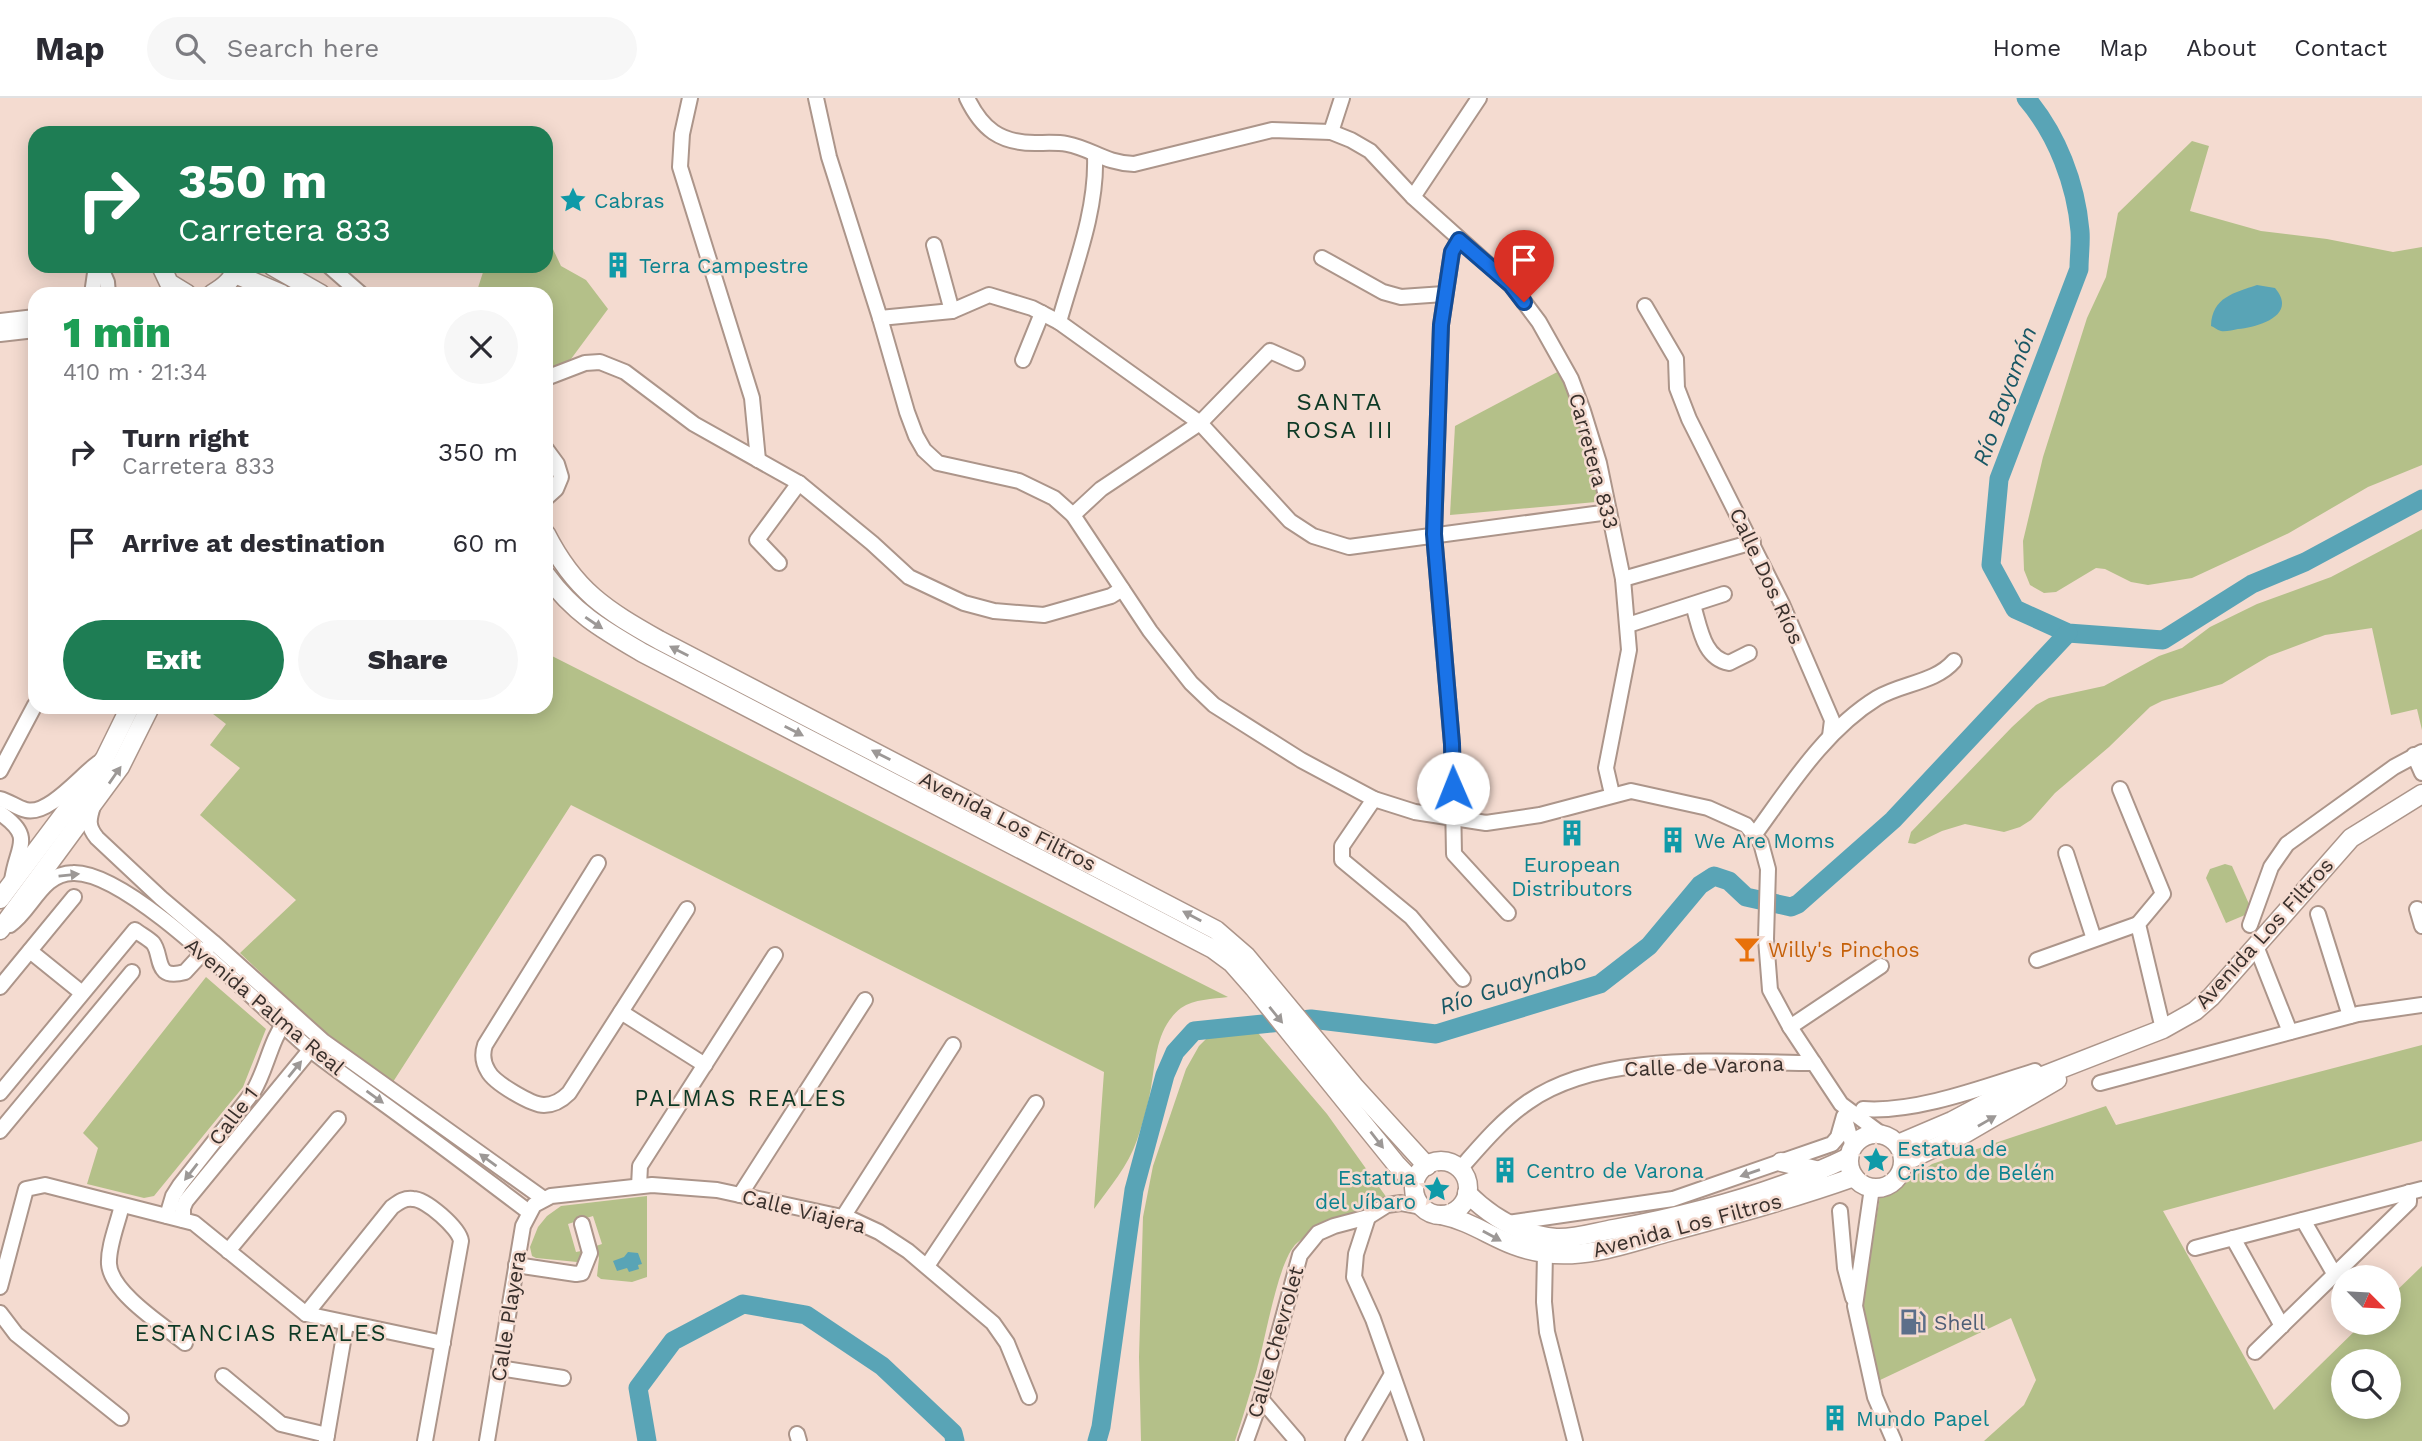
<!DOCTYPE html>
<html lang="en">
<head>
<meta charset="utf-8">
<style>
	:root { --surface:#fff; --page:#f7f7f7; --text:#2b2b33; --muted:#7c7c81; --line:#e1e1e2; --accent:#1e7d54 }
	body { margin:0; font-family:"Work Sans",sans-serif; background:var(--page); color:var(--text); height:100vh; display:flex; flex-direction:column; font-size:26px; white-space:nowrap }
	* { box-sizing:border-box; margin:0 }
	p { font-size:23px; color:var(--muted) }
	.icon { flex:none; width:38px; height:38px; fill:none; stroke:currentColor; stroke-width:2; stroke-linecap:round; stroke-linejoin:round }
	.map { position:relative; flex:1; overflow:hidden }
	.panel { position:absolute; left:28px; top:189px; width:525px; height:427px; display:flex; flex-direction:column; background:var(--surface); border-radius:21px; box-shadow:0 4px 18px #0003 }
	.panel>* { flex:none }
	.banner { position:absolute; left:28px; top:28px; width:525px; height:147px; border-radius:21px; box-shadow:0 4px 18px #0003; background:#1e7d54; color:#fff; overflow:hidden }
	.needle { width:46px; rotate:114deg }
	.fabs { position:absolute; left:2331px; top:1167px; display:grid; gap:14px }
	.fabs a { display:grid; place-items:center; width:70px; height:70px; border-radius:50%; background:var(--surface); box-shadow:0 4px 18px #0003; font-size:35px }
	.pin { position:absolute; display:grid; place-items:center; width:60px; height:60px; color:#fff; margin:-72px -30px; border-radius:50% 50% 50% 0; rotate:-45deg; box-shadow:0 0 7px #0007 }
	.pin .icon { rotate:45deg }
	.me { position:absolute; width:77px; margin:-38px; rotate:359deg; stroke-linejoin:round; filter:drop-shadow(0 0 5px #0008) }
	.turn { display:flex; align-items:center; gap:24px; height:147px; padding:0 35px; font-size:32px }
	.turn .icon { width:91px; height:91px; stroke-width:2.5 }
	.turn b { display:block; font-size:49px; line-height:60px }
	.round { display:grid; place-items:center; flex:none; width:74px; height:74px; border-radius:37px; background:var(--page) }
	.headline { display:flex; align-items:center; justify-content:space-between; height:119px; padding:0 35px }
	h1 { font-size:42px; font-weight:800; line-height:52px; color:#1e9e55 }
	.action { display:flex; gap:14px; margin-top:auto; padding:14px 35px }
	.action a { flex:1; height:80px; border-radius:42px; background:var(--accent); color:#fff; font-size:28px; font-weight:800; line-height:80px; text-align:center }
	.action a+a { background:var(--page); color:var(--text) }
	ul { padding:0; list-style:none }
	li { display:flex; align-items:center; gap:21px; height:91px; padding:0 35px }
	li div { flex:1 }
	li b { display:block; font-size:26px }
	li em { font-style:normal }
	header { display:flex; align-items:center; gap:42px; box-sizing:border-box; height:98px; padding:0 35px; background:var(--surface); border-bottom:2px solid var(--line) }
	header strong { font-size:33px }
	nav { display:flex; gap:38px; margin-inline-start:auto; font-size:24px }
	.search { width:490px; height:63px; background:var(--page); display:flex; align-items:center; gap:18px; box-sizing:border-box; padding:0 24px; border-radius:38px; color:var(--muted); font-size:26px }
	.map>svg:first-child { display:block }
	.green { fill:#b4c089; fill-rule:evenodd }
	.water { fill:#59a4b6 }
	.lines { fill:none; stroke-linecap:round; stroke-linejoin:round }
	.river { stroke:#59a4b6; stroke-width:19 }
	.minor-casing { stroke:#ac958a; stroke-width:18 }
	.major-casing { stroke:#ac958a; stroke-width:21 }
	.minor { stroke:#fff; stroke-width:14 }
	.major { stroke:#fff; stroke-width:18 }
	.oneway { fill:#9c9896 }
	.route-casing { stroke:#114b97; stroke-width:18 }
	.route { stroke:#1a73e8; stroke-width:12 }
	.labels { text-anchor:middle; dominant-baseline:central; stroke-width:5; stroke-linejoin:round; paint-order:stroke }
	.culture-label { font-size:21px; fill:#0d838f; stroke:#f4dbd0; text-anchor:start }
	.street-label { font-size:21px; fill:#39302c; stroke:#f4dbd0 }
	.food-label { font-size:21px; fill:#c56008; stroke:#f4dbd0; text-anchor:start }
	.service-label { font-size:21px; fill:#4e5e75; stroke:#f4dbd0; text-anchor:start }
	.water-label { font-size:23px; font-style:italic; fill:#185764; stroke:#f4dbd0 }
	.neighbourhood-label { font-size:23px; letter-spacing:2px; fill:#0d3925; stroke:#f4dbd0 }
	.quarter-label { font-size:24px; letter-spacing:2px; fill:#0d3925; stroke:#f4dbd0 }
</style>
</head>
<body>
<header>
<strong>Map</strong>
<div class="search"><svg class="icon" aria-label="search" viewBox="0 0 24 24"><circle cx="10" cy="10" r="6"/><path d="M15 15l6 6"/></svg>Search here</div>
<nav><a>Home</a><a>Map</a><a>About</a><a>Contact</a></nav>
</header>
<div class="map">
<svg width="2422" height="1343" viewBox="0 0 2422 1343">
	<rect width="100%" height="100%" fill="#f4dbd0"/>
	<g class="green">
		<path d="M2192 43 2209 48 2190 113 2261 133 2327 141 2393 154 2422 149V367L2368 389 2289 435 2192 480 2148 487 2131 484 2105 471 2096 470 2056 494 2044 495 2030 487 2024 472 2023 443 2043 359 2087 220 2106 179 2118 115Z"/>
		<path d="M546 123 553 127 552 149 561 168 586 182 608 211 571 261 548 273 546 196H476L485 168H546Z"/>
		<path d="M1563 271 1602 391V400L1596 404 1450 417 1455 328Z"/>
		<path d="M2422 431V632L2417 611 2391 617 2372 530 2325 537 2269 558 2222 586 2162 603 2150 609 2109 649 2055 695 2031 722 2020 729 2004 734 1965 726 1942 733 1915 746 1908 745 1911 734 2012 629 2036 607 2049 600 2104 588 2159 558 2182 550 2210 529 2257 506 2331 479Z"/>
		<path d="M546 555 1228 899C1213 901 1194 901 1181 910 1156 930 1156 961 1151 990 1148 1007 1143 1025 1137 1042 1128 1068 1110 1089 1094 1111L1104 974 571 707 393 984 322 933 240 855 296 802 200 717 240 670 210 647 226 626 204 609H546Z"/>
		<path d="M2225 766 2232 768 2249 806 2245 817 2226 825 2206 780 2210 771Z"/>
		<path d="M206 879 266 931 243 989 154 1098 144 1100 87 1086 98 1050 83 1035Z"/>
		<path d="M1253 929 1327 1016 1387 1100C1360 1120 1323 1123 1297 1145 1278 1161 1265 1244 1257 1271 1250 1295 1243 1319 1235 1343H1141L1139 1259 1143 1119 1153 1068 1186 971 1199 948 1214 933 1222 930Z"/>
		<path d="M2422 947V1043L2163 1113 2274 1312 2363 1225H2389V1200L2422 1168V1343H1984L2024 1307 2036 1282 2011 1220 1878 1283 1862 1209 1880 1098 1901 1088 1932 1066 2106 1008 2116 1027ZM2343 1264H2389V1309H2343Z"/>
		<path d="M647 1098V1179L632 1184 601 1181 597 1178 599 1160 596 1148 602 1146 593 1118 568 1126 576 1154 581 1153V1160L577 1164 536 1160 532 1158 530 1149 538 1129 547 1118 561 1108Z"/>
	</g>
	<g class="water">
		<path d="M2257 187 2275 190C2298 217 2259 229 2238 231 2233 232 2225 234 2221 233 2217 232 2214 229 2211 228 2212 199 2234 195 2257 187Z"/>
		<path d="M628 1154 638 1155 642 1166 638 1167 639 1171 629 1174 627 1170 617 1173 613 1163 624 1159Z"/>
	</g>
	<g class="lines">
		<g class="river">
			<path d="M2026 0C2057 36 2076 86 2080 133 2081 145 2079 158 2079 171L1999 381 1991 467 2015 511 2068 535 2163 542 2252 486 2305 464 2422 401"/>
			<path d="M647 1343 638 1290 673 1243 743 1206 806 1217 882 1268 953 1335 955 1343"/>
			<path d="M1097 1343 1101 1329 1134 1092 1165 977 1175 954 1194 933 1311 921 1436 936 1600 886 1649 848 1700 787 1714 778 1729 783 1746 799 1791 809 1798 806 1893 722 2068 535"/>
		</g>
		<g class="minor-casing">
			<g id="minor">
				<path d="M690 0 682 36 680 69 752 300 758 362"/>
				<path d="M816 0 829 59 880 220 907 314 916 338 924 352 938 365 1019 383 1054 400 1073 417 1150 533 1191 585 1214 607 1301 662 1374 701 1415 714 1486 725 1540 717 1631 693 1708 710 1746 727 1761 745 1768 771 1766 841 1770 892 1790 929 1841 1006 1880 1035"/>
				<path d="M967 0C982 31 1000 45 1035 45 1045 45 1057 44 1067 46 1093 51 1104 65 1134 66L1272 32 1331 34 1351 42 1370 53 1413 99 1511 187 1524 204 1539 224 1571 281 1583 313 1599 365 1623 481 1629 552 1606 670 1612 696"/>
				<path d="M1331 34 1342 0"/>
				<path d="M1413 99 1479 0"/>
				<path d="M1459 142 1452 154 1441 227 1434 436 1452 646 1454 756 1508 815"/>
				<path d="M934 147 952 213"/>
				<path d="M1322 160 1383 194 1401 199 1444 196"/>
				<path d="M100 168 107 184 108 196"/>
				<path d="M329 168 361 196"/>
				<path d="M92 196 96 168"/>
				<path d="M1645 208 1676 261 1677 290 1689 321 1782 506 1832 622 1830 638"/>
				<path d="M880 220 952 213 989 197 1032 210 1059 224 1200 325 1290 423 1313 438 1349 449 1609 414"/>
				<path d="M0 223 35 219"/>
				<path d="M1059 224C1074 170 1097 114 1095 58"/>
				<path d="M0 236 35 232"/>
				<path d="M1023 262 1042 215"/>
				<path d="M546 280 585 265 600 264 625 274 694 326 799 385 872 445 909 479 964 505 994 513 1044 517 1111 498 1122 491"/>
				<path d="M546 351 557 366 561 379 556 391 546 400"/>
				<path d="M1073 417 1101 391 1200 325 1270 253 1297 265"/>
				<path d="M779 465 757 442 799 385"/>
				<path d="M1623 481 1753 444"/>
				<path d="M1693 507C1700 529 1703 560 1729 565L1749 555"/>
				<path d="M1628 527 1724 496"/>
				<path d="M2414 657 2422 675"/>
				<path d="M0 673 35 607"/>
				<path d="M2120 691 2163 796 2138 826 2163 931"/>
				<path d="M0 701C9 703 17 710 26 712 48 718 81 677 98 665"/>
				<path d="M1374 701 1342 748V762L1411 819 1463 881"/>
				<path d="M93 708C89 721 87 728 97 740L161 800 213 844 323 943 544 1101"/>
				<path d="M0 715C36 740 16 748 12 783"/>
				<path d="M1755 736C1790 688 1825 632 1877 600 1902 585 1935 585 1954 563"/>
				<path d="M2066 755 2094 841"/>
				<path d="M598 765 485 947C482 956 483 965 488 973 494 985 532 1007 544 1007 555 1007 562 1002 569 995L687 811"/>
				<path d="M2417 811 2422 828"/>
				<path d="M2318 816 2350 918"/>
				<path d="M10 827C32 812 42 775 73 775 132 773 263 913 312 953 344 978 378 1001 410 1025 450 1054 489 1084 529 1114"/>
				<path d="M2250 827 2271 769 2287 746 2394 669 2422 654"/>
				<path d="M2256 848 2290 934"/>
				<path d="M30 853 82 895"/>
				<path d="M2037 862 2138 826"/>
				<path d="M0 889 74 799"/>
				<path d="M621 914 705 967"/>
				<path d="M1790 929 1881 868"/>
				<path d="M2100 985 2358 916 2422 907"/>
				<path d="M0 995 135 832C140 836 148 840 153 845 163 857 153 883 185 874L207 850"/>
				<path d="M1863 1011C1916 1015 1984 989 2035 973"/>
				<path d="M1845 1021 1853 1049"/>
				<path d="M0 1033 132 874"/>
				<path d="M1460 1071C1481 1047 1502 1022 1528 1004 1602 952 1728 965 1814 965"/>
				<path d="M639 1088 640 1068 775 857"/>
				<path d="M1872 1090 1855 1208 1875 1299 1894 1343"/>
				<path d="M740 1097 865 902"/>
				<path d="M122 1107C118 1125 108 1148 109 1166 111 1195 164 1228 185 1245"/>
				<path d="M1840 1113 1845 1170 1853 1200"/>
				<path d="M167 1118 173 1098 180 1087 253 994C267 971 270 942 287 921"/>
				<path d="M843 1119 953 947"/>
				<path d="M1368 1119 1356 1156 1354 1179 1373 1221 1416 1343"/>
				<path d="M183 1122V1110L186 1103 315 946"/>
				<path d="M2303 1122 2335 1177"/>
				<path d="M1508 1125 1673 1101 1832 1046 1838 1039 1844 1018"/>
				<path d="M2233 1140 2282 1228"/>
				<path d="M2195 1150 2422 1091"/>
				<path d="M228 1153 338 1021"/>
				<path d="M1545 1155 1544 1204 1547 1234 1575 1343"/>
				<path d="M516 1167 576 1176 582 1175 590 1155 582 1126"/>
				<path d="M927 1168 1036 1005"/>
				<path d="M0 1189 26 1091 45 1087 194 1125 306 1216 443 1245"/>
				<path d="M0 1215 16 1236 121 1320"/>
				<path d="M306 1216 392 1109C399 1104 404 1100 413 1101 426 1101 459 1130 461 1143L425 1343"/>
				<path d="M2255 1254 2409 1104V1094"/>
				<path d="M499 1270 563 1280"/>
				<path d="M223 1278 281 1326 327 1337"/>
				<path d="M1261 1301 1297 1343"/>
				<path d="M797 1336 799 1343"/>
				<path d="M326 1343 346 1226"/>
				<path d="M487 1343 523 1128 534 1107 551 1098 652 1087 717 1092 851 1121 879 1134 908 1153 993 1225 1007 1245 1029 1299"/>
				<path d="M1246 1343 1261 1301 1300 1157 1318 1135 1334 1128 1368 1119 1387 1107 1401 1105 1422 1109"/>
				<path d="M1353 1343 1392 1276"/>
			</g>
		</g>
		<g class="major-casing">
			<g id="major">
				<path d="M161 168 169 185 187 196"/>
				<path d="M272 168 321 196"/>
				<path d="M235 176 282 196"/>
				<path d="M212 196C224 189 233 182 237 168"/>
				<path d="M546 436C575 493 606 512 659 542L1216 832 1246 858 1354 988 1427 1068"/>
				<path d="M546 477C575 516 602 531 643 555L1213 851 1232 865 1254 890 1396 1066 1415 1086"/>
				<path d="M0 801 94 676 105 660 130 609"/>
				<path d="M0 832 120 669 150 609"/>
				<circle cx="1876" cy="1063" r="27"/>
				<path d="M1898 1046 1952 1023 2022 986 2163 931 2195 913 2211 899 2351 740 2422 696"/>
				<circle cx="1441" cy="1090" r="27"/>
				<path d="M1781 1064 1820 1073"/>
				<path d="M1904 1064 1966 1035 2057 982"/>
				<path d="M1467 1095C1491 1119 1521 1137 1556 1140 1575 1141 1596 1134 1614 1131 1695 1116 1775 1095 1849 1059"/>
				<path d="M1441 1117C1480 1125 1502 1150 1545 1155 1585 1161 1626 1146 1665 1135 1729 1118 1792 1101 1854 1079"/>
			</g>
		</g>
		<use href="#minor" class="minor"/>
		<use href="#major" class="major"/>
	</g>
	<defs><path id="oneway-solid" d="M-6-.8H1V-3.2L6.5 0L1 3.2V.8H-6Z" transform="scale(1.75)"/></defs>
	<g class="oneway">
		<use href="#oneway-solid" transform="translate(594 525) rotate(34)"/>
		<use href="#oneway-solid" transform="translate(679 553) rotate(-153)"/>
		<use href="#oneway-solid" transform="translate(794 633) rotate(27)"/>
		<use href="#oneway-solid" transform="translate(881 657) rotate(-153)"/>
		<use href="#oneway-solid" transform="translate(115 677) rotate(-55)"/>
		<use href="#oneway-solid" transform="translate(69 777) rotate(-6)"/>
		<use href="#oneway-solid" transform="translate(1192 818) rotate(-152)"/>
		<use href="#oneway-solid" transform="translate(1276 917) rotate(51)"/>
		<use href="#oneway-solid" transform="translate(295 971) rotate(-51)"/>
		<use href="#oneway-solid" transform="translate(375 999) rotate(36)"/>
		<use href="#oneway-solid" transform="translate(1987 1023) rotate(-30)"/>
		<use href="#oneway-solid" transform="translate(1377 1042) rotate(52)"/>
		<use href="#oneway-solid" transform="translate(488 1062) rotate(-144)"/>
		<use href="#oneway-solid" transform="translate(191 1074) rotate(128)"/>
		<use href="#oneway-solid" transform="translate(1750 1075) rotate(161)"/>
		<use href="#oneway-solid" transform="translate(1492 1138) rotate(29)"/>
	</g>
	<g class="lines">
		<g class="route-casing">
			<path id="route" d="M1453 690 1452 646 1434 436 1441 227 1452 154 1459 142 1511 187 1524 204"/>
		</g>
		<use href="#route" class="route"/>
	</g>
	<defs>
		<g id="sight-bare" transform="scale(2.1)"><path d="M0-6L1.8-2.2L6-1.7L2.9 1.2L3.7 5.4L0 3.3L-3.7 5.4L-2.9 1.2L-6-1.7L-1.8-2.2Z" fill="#0f9aa8" stroke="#f4dbd0" stroke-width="2.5" paint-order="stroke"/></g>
		<g id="building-bare" transform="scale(2.1)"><path d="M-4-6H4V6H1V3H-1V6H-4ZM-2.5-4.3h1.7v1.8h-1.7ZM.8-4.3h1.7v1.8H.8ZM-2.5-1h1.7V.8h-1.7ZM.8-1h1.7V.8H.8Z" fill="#0f9aa8" stroke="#f4dbd0" stroke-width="2.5" paint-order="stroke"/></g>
		<g id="bar-bare" transform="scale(2.1)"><path d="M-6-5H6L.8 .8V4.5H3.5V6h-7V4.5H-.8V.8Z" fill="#e8710a" stroke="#f4dbd0" stroke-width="2.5" paint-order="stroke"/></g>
		<g id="fuel-bare" transform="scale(2.1)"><path d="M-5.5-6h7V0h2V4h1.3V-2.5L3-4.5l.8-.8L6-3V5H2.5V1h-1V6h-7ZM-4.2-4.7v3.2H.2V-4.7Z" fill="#5c6f8a" stroke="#f4dbd0" stroke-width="2.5" paint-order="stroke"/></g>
	</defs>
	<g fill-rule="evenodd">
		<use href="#sight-bare" x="573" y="102"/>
		<use href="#building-bare" x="618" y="167"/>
		<use href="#building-bare" x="1572" y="735"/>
		<use href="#building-bare" x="1673" y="742"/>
		<use href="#bar-bare" x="1747" y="851"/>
		<use href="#sight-bare" x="1876" y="1062"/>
		<use href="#building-bare" x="1505" y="1072"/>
		<use href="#sight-bare" x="1437" y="1091"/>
		<use href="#fuel-bare" x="1913" y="1224"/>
		<use href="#building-bare" x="1835" y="1320"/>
	</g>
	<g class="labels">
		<g class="culture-label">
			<text x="594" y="102">Cabras</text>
			<text x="639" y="167">Terra Campestre</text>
			<text x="1694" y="742">We Are Moms</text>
			<text x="1572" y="766" text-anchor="middle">European<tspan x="1572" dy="24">Distributors</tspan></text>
			<text x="1897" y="1050">Estatua de<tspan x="1897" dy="24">Cristo de Belén</tspan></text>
			<text x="1526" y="1072">Centro de Varona</text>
			<text x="1416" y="1079" text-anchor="end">Estatua<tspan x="1416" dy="24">del Jíbaro</tspan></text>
			<text x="1856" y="1320">Mundo Papel</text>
		</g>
		<g class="street-label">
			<text transform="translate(1594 363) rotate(75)">Carretera 833</text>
			<text transform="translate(1767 478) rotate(65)">Calle Dos Ríos</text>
			<text transform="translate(1008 723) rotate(27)">Avenida Los Filtros</text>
			<text transform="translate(2264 835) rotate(-48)">Avenida Los Filtros</text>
			<text transform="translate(265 908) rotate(40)">Avenida Palma Real</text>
			<text transform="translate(1704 968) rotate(-2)">Calle de Varona</text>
			<text transform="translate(233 1018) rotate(-53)">Calle 1</text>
			<text transform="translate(804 1113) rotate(14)">Calle Viajera</text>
			<text transform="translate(1687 1127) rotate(-15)">Avenida Los Filtros</text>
			<text transform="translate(508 1218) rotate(-81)">Calle Playera</text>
			<text transform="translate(1275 1244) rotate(-74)">Calle Chevrolet</text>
		</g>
		<g class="food-label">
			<text x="1768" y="851">Willy's Pinchos</text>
		</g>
		<g class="service-label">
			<text x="1934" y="1224">Shell</text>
		</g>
		<g class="water-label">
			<text transform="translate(2005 298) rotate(-70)">Río Bayamón</text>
			<text transform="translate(1513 886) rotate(-18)">Río Guaynabo</text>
		</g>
		<g class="neighbourhood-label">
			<text x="741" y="1000">PALMAS REALES</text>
			<text x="261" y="1235">ESTANCIAS REALES</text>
		</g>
		<g class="quarter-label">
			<text x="1340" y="304">SANTA<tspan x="1340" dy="28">ROSA III</tspan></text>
		</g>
	</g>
</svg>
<div class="fabs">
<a><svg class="needle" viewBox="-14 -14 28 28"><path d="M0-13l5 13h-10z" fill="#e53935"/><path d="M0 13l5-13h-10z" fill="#7c7c81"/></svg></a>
<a><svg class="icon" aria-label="search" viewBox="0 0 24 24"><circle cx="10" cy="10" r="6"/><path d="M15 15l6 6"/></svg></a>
</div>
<div class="pin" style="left:1524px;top:204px;background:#d93025"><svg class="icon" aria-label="arrive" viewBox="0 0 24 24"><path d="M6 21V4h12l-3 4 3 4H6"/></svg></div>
<svg class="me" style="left:1453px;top:690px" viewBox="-20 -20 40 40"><circle r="19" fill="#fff"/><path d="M0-13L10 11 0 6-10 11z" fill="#1a73e8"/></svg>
<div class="banner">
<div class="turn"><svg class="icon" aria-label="right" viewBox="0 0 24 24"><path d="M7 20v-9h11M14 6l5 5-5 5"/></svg><div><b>350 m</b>Carretera 833</div></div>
</div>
<section class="panel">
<div class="headline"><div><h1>1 min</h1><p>410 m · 21:34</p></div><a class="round"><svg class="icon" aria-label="close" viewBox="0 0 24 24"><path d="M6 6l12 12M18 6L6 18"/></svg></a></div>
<ul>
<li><svg class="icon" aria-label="right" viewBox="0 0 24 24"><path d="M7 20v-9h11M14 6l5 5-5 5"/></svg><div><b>Turn right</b><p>Carretera 833</p></div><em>350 m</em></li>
<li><svg class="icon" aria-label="arrive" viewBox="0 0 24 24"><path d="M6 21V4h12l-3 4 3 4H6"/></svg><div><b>Arrive at destination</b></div><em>60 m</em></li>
</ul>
<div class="action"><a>Exit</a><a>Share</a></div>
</section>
</div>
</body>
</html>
